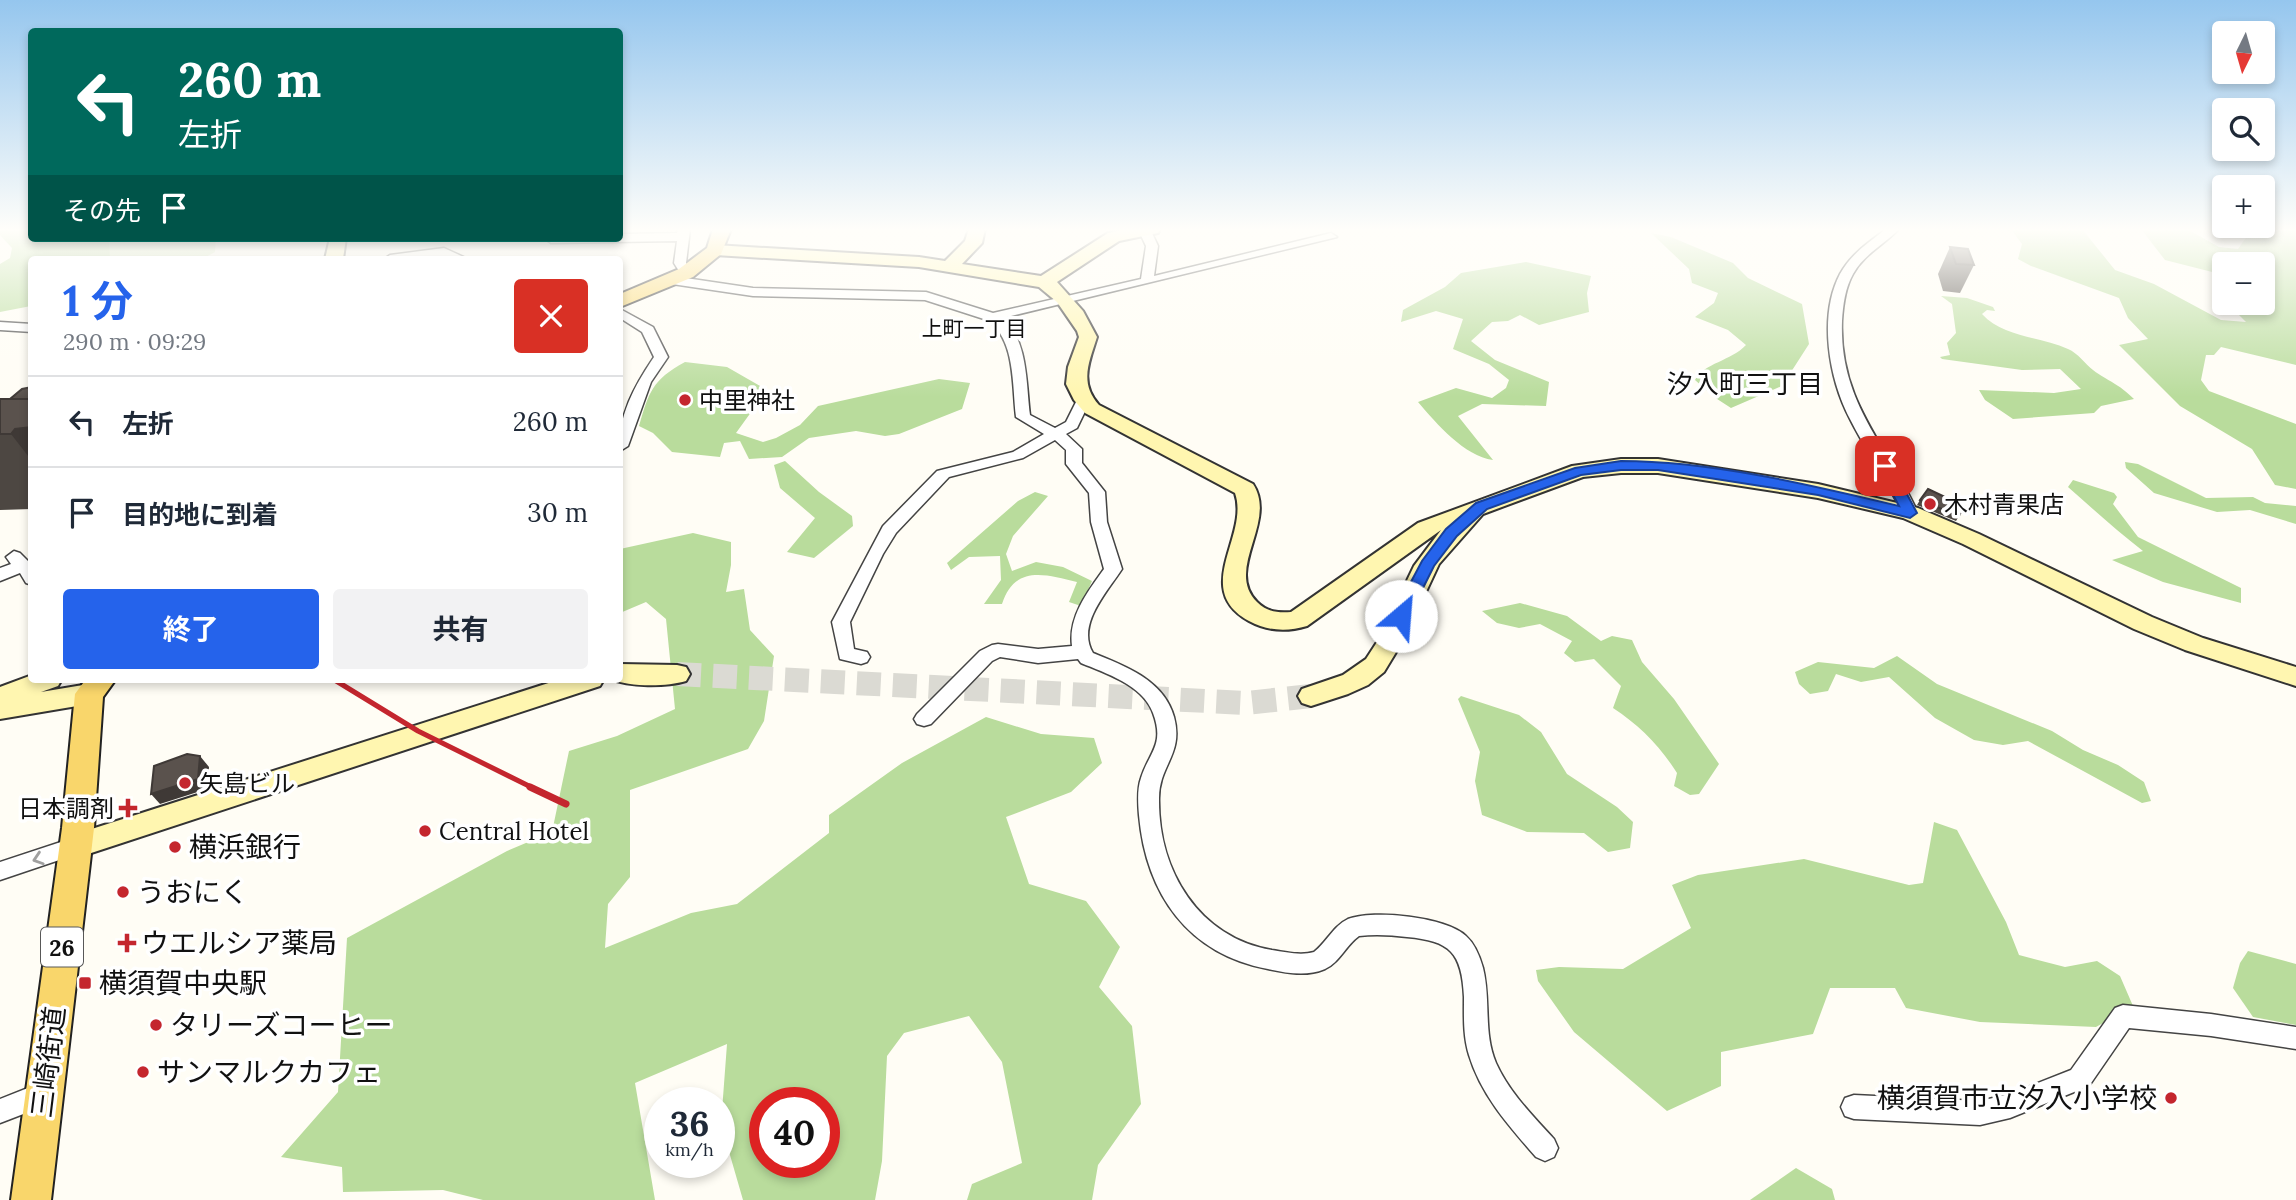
<!DOCTYPE html>
<html lang="ja">
<head>
<meta charset="utf-8">
<style>
	:root { --surface:#fff; --page:#f2f2f3; --text:#1f2937; --muted:#747a83; --line:#e0e1e3; --accent:#2563eb }
	body { margin:0; font-family:Lora,"Noto Sans JP",serif; background:var(--page); color:var(--text); height:100vh; display:flex; flex-direction:column; font-size:26px; white-space:nowrap }
	* { box-sizing:border-box; margin:0 }
	p { font-size:23px; color:var(--muted) }
	.icon { flex:none; width:38px; height:38px; fill:none; stroke:currentColor; stroke-width:2; stroke-linecap:round; stroke-linejoin:round }
	.map { position:relative; flex:1; overflow:hidden }
	.drawer { position:absolute; left:28px; top:256px; width:595px; height:427px; display:flex; flex-direction:column; background:var(--surface); border-radius:7px; box-shadow:0 4px 10px #0003 }
	.drawer>* { flex:none }
	.guide { position:absolute; left:28px; top:28px; width:595px; height:214px; border-radius:7px; box-shadow:0 4px 10px #0003; background:#00695c; color:#fff; overflow:hidden }
	.needle { width:46px; rotate:185deg }
	.tools { position:absolute; left:2212px; top:21px; display:grid; gap:14px }
	.tools a { display:grid; place-items:center; width:63px; height:63px; border-radius:7px; background:var(--surface); box-shadow:0 4px 10px #0003; font-size:35px }
	.speed { position:absolute; left:644px; top:1087px; display:flex; gap:14px; font-size:35px; font-weight:700; text-align:center }
	.speed>* { display:grid; place-content:center; width:91px; height:91px; border-radius:50%; background:var(--surface); box-shadow:0 4px 10px #0003; line-height:1 }
	.speed small { font-size:18px; font-weight:400 }
	.speed .limit { border:10px solid #d22; background:#fff; color:#111 }
	.pin { position:absolute; display:grid; place-items:center; width:60px; height:60px; color:#fff; margin:-30px; border-radius:14px; box-shadow:0 4px 10px #0006 }
	.me { position:absolute; width:77px; margin:-38px; rotate:27deg; stroke-linejoin:round; filter:drop-shadow(0 0 5px #0008) }
	.turn { display:flex; align-items:center; gap:24px; height:147px; padding:0 35px; font-size:32px }
	.turn .icon { width:91px; height:91px; stroke-width:2.5 }
	.turn b { display:block; font-size:49px; line-height:60px }
	.then { display:flex; align-items:center; height:66px; padding:0 35px; background:#0003; gap:14px; font-size:26px }
	.round { display:grid; place-items:center; flex:none; width:74px; height:74px; border-radius:7px; background:var(--page) }
	.summary { display:flex; align-items:center; justify-content:space-between; height:119px; padding:0 35px }
	h1 { font-size:42px; font-weight:700; line-height:52px; color:var(--accent) }
	.button { display:flex; gap:14px; margin-top:auto; padding:14px 35px }
	.button a { flex:1; height:80px; border-radius:7px; background:var(--accent); color:#fff; font-size:28px; font-weight:700; line-height:80px; text-align:center }
	.button a+a { background:var(--page); color:var(--text) }
	ul { padding:0; list-style:none }
	li { display:flex; align-items:center; gap:21px; height:91px; padding:0 35px; border-top:2px solid var(--line) }
	li div { flex:1 }
	li b { display:block; font-size:26px }
	li em { font-style:normal }
	.map>svg:first-child { display:block }
	.green { fill:#d5ebbd }
	.forest { fill:#b9dc9c; fill-rule:evenodd }
	.lines { fill:none; stroke-linecap:round; stroke-linejoin:round }
	.secondary-tunnel { stroke:#dbdad3; stroke-width:24; stroke-dasharray:24 12; stroke-linecap:butt }
	.street-casing { stroke:#444; stroke-width:3 }
	.secondary-casing { stroke:#333; stroke-width:4 }
	.primary-casing { stroke:#222; stroke-width:4 }
	.street { fill:#fff; fill-rule:evenodd }
	.secondary { fill:#fff6b0; fill-rule:evenodd }
	.primary { fill:#f9d66b; fill-rule:evenodd }
	.rail-far1 { stroke:#c4262e; stroke-width:5 }
	.rail { stroke:#c4262e; stroke-width:7 }
	.wall { fill:#4d4742 }
	.shaded-wall { fill:#3f3936 }
	.building { fill:#5a524d; stroke:#3f3936; stroke-width:2 }
	.oneway { stroke:#a0a0a0 }
	.route { fill:#2563eb; stroke:#184099; stroke-width:2 }
	.poi-dot { fill:#c4262e; stroke:#fff; stroke-width:2.5 }
	.labels { text-anchor:middle; dominant-baseline:central; stroke-width:7; stroke-linejoin:round; paint-order:stroke }
	.far-neighbourhood-label { font-size:21px; fill:#111; stroke:#fff }
	.shield { fill:#fff; stroke:#585858; stroke-width:2 }
	.shield-label { font-size:23px; font-weight:bold; fill:#111 }
	.poi-label { font-size:24px; fill:#111; stroke:#fff; text-anchor:start }
	.neighbourhood-label { font-size:26px; fill:#111; stroke:#fff }
	.near-poi-label { font-size:28px; fill:#111; stroke:#fff; text-anchor:start }
	.near-street-label { font-size:28px; fill:#111; stroke:#fff }
</style>
</head>
<body>
<div class="map">
<svg width="2296" height="1200" viewBox="0 0 2296 1200">
	<rect width="100%" height="100%" fill="#fffdf5"/>
	<path class="green" d="M99 238H216L215 252 202 259H98Z"/>
	<g class="forest">
		<path d="M0 229H31L32 238H109L110 259H32L31 306 0 312V264L10 258 12 248 0 235Z"/>
		<path d="M1999 229H2082L2115 270 2154 284 2221 320 2246 322 2227 303H2263V264H2224V275L2165 260 2141 229H2187L2219 247 2238 249 2250 232 2245 229H2296V365L2221 347 2214 355H2206L2201 380 2209 391 2296 424V489L2275 485 2252 449 2180 406 2119 345 2148 339 2128 318 2119 298 2031 266 2018 259 2022 244 2013 232Z"/>
		<path d="M1651 233 1671 237 1733 263 1748 278 1802 304 1809 344 1782 386 1731 408 1714 397 1695 380C1704 363 1731 361 1746 345L1728 330 1695 317 1714 303 1718 293 1692 283 1689 269Z"/>
		<path d="M1526 262 1591 276 1587 293 1589 312 1539 325 1520 315 1508 321 1492 322 1471 341 1495 360 1549 382 1546 406 1482 404 1458 416 1493 460C1464 456 1437 424 1418 402L1456 388 1492 398 1506 388 1509 380 1489 364 1453 349 1463 319 1436 311 1401 322 1403 310 1445 287 1461 273Z"/>
		<path d="M1941 296 1967 298 1993 307 1995 311 1987 310 1982 314C2004 338 2040 336 2068 349 2078 353 2085 364 2093 370 2109 382 2118 383 2134 399L2101 406 2094 413 2013 419 1985 400 1979 390 2054 393 2081 389 2060 369 2022 370 1942 359 1940 357 1950 355 1947 343 1956 333 1952 304Z"/>
		<path d="M685 362 727 367 767 390 736 433 763 442 776 438 800 425 818 406 939 379 970 383 962 409 899 434 885 436 856 431 809 438 782 457 749 459 740 441 724 443 720 457 672 452 653 433 639 426C649 392 652 380 685 362Z"/>
		<path d="M785 461 819 492 852 516 853 526 814 558 787 552 815 518 780 488 774 465Z"/>
		<path d="M2125 462 2138 464 2206 498 2253 497 2265 503 2296 506V524L2250 510 2217 512 2154 493 2126 468Z"/>
		<path d="M2073 480 2114 493 2117 497 2113 504 2138 537 2241 588V603L2163 582 2112 560 2143 551C2117 531 2093 509 2068 487Z"/>
		<path d="M1035 492 1048 496 1013 536 1006 554 1012 571 1036 562 1063 567 1092 581 1081 606 1069 602 1077 582C1044 574 1015 565 1002 604H984L1001 580 1000 556 969 557 951 570 947 563 1018 501Z"/>
		<path d="M693 533 731 542V565L726 592 744 589 750 630 774 656 764 721 748 749 630 790V877L608 904 605 948 691 913 737 904 829 833V815L902 763 986 717 1041 734 1094 738 1102 763 1071 792 1006 817 1029 884 1086 901 1120 947 1099 987 1132 1026 1141 1104 1098 1165 1092 1200H967L972 1184 1022 1163 1002 1062 969 1016 904 1033 887 1056 882 1161 875 1200H743L721 1124 727 1044 635 1083 655 1200H483L443 1190 343 1192 342 1167 281 1157 338 1092 347 938 507 851 552 832 569 751 617 736 675 709 666 619 646 602 620 613V549ZM765 1102H824V1162H765Z"/>
		<path d="M1520 603 1567 616 1601 641 1612 636 1632 640 1642 662 1674 699 1719 764 1699 794 1690 795 1674 786 1677 773C1660 746 1639 725 1613 708L1621 686 1594 659 1575 662 1564 653 1572 641 1540 624 1519 628 1497 623 1482 611Z"/>
		<path d="M1897 656 1937 684 2052 731 2083 750 2118 765 2144 782 2151 801 2142 803 2028 741 2003 745 1974 740 1935 718 1889 677 1861 682 1836 674 1828 691 1810 694 1799 684 1795 672 1818 662 1874 668Z"/>
		<path d="M1461 696 1519 715 1541 732 1567 774 1617 807 1633 822 1630 848 1608 852 1584 833 1527 832 1482 815 1475 781 1480 752 1458 699Z"/>
		<path d="M1934 822 1957 830 2006 922 2019 955 2065 967 2097 961 2120 976 2133 1006 2096 1027 1980 1022 1906 1008 1895 988H1830L1813 1034 1721 1052V1086L1667 1111 1574 1032 1538 981 1536 970 1559 967 1623 969 1691 928 1672 885 1698 875 1804 859 1909 885 1923 883Z"/>
		<path d="M2248 951 2296 964V1025L2253 1017 2233 988 2240 963Z"/>
		<path d="M1796 1168 1832 1189 1835 1200H1750Z"/>
	</g>
	<g class="lines">
		<path class="secondary-tunnel" d="M677 674 1246 703 1311 696"/>
		<g class="street-casing">
			<g id="street">
				<path d="M678 229H690L686 263 692 273 686 277 682 276 674 263 677 241 551 243 545 239 620 238V234L677 233Z"/>
				<path d="M1138 229H1150L1158 246 1154 276 1331 233 1337 237 1003 318C1028 341 1026 383 1030 415L1055 428 1066 422 1078 398 1083 397 1090 401 1077 428 1066 434 1082 449V463L1105 492 1107 522 1122 569C1107 592 1076 625 1093 653 1125 666 1164 680 1174 717 1184 754 1159 765 1159 798 1158 870 1198 937 1272 950 1286 952 1300 956 1314 952 1327 942 1333 926 1348 919 1373 909 1447 917 1466 936 1475 944 1480 957 1483 968 1491 1000 1483 1033 1496 1063 1509 1092 1533 1116 1554 1139L1558 1148 1554 1157 1545 1161 1536 1157C1509 1126 1481 1095 1469 1055 1463 1036 1464 1016 1464 997 1462 952 1450 941 1407 937 1391 935 1375 934 1359 936 1346 945 1340 962 1325 969 1306 977 1287 973 1268 969 1188 954 1146 894 1139 815 1138 803 1137 789 1141 778 1149 752 1165 745 1153 713 1143 685 1105 673 1081 663L1078 659 1038 663 1000 657 992 661 931 724 924 726 917 724 914 719 917 714 980 651 992 645 998 644 1038 649 1072 646C1068 617 1088 591 1104 569L1091 522 1089 493 1066 464V450L1055 440 1023 458 949 477 896 533 883 554 850 622 854 649 867 652 870 657 867 662 861 664 840 659 832 622 883 526 937 471 1013 452 1044 434 1016 417C1012 386 1016 339 987 320L925 300 753 296 672 284 666 280 672 276 753 288 926 292 993 313 1141 279 1146 246Z"/>
				<path d="M1886 229H1899C1884 245 1864 254 1853 274 1845 288 1843 305 1842 321 1839 403 1887 444 1918 513L1910 518 1902 513C1887 480 1866 451 1850 419 1829 379 1818 316 1840 274 1851 254 1868 243 1886 229Z"/>
				<path d="M444 248 468 259H451L443 256 384 259 390 255Z"/>
				<path d="M620 309 653 327 668 357 651 382 628 446 620 451C617 417 635 385 654 357L642 332 620 318Z"/>
				<path d="M0 322 32 324V332L0 330Z"/>
				<path d="M14 551 20 553 32 565V585L26 583 20 573 0 581V568L11 564 6 557Z"/>
				<path d="M76 837 83 840 87 846 83 852 0 880V862Z"/>
				<path d="M2123 1005 2211 1014 2296 1027V1049L2211 1036 2129 1028 2089 1086 2010 1118 1980 1125 1854 1119 1845 1116 1841 1107 1845 1098 1854 1095 1980 1101 2010 1094 2071 1070 2115 1008Z"/>
				<path d="M43 1082 52 1085 55 1094 52 1103 0 1123V1099Z"/>
			</g>
		</g>
		<g class="secondary-casing">
			<g id="secondary">
				<path d="M969 229H985L982 243 962 264 1041 276 1108 233 1127 229H1160L1158 233 1119 241 1057 282 1083 311 1097 337C1089 362 1079 383 1099 405L1253 484C1278 522 1224 569 1257 602 1267 612 1278 613 1291 612L1418 523 1572 466 1621 459H1658L1818 484 1918 508 1979 534 2152 617 2203 638 2296 667V686L2185 650 2134 629 1963 544 1903 518 1818 498 1658 473H1621L1583 477 1483 514 1439 564 1404 639 1384 672 1368 685 1348 694 1311 706 1302 703 1298 696 1302 689 1343 675 1366 659 1379 639 1414 566 1441 530 1307 626C1287 632 1267 631 1249 621 1191 589 1250 536 1235 493L1085 413 1074 400 1066 384 1068 367 1079 337 1077 331 1057 302 1039 287 919 267 715 255 706 250 715 245 919 257 945 261 965 241Z"/>
				<path d="M330 238H346L343 259H325Z"/>
				<path d="M620 664 677 665 686 667 690 674 686 681C666 687 629 687 610 679H620Z"/>
				<path d="M32 675V679H62L58 686 41 692 89 684 98 687 102 694 98 701 89 704 0 719V687Z"/>
				<path d="M561 679H604L600 686 76 858 66 855 61 846 66 837 76 834Z"/>
			</g>
		</g>
		<g class="primary-casing">
			<g id="primary">
				<path d="M713 229H731L721 254 693 277 620 307V294L679 269 707 248Z"/>
				<path d="M86 679H116L103 697 94 828 51 1200H11L62 828 75 694Z"/>
			</g>
		</g>
		<use href="#street" class="street"/>
		<use href="#secondary" class="secondary"/>
		<use href="#primary" class="primary"/>
		<path class="rail-far1" d="M333 679 418 731 533 788"/>
		<path class="rail" d="M530 787 566 804"/>
	</g>
	<g class="wall">
		<path d="M1950 247 1974 265 1960 293 1943 291 1938 274Z"/>
		<path d="M32 387V509L0 510V399H10Z"/>
		<path d="M1920 500 1959 516 1956 521 1917 505Z"/>
	</g>
	<g class="shaded-wall">
		<path d="M32 427V461L11 434 15 429Z"/>
		<path d="M200 756 209 767 207 789 160 804 151 794Z"/>
	</g>
	<g class="building">
		<path d="M1950 247 1968 249 1974 265 1956 264Z"/>
		<path d="M32 387V399H10L22 389Z"/>
		<path d="M0 399H32V427L15 429 11 434H0Z"/>
		<path d="M1928 489 1964 506 1959 516 1920 500Z"/>
		<path d="M187 754 200 756 198 779 151 794 154 766Z"/>
	</g>
	<defs><path id="oneway-chevron" d="M-2-3.5L2.5 0L-2 3.5" fill="none" stroke-width="1.6" stroke-linecap="round" stroke-linejoin="round" transform="scale(1.75)"/></defs>
	<use class="oneway" href="#oneway-chevron" transform="translate(38 859) rotate(162)"/>
	<linearGradient id="sky" x2="0" y2="1"><stop stop-color="#95c6ee"/><stop offset="0.58" stop-color="#fffefa"/><stop offset="1" stop-color="#fffefa" stop-opacity="0"/></linearGradient>
	<rect width="2296" height="397" fill="url(#sky)"/>
	<path class="route" d="M1621 461C1711 461 1811 485 1899 506L1878 466 1885 461 1892 466 1917 513 1910 518 1818 495 1658 470H1621L1581 475 1487 509 1457 536 1434 566 1407 620H1396L1393 616 1422 561 1446 529 1476 503 1575 468Z"/>
	<g class="poi-dot">
		<circle cx="685" cy="400" r="7"/>
		<circle cx="1930" cy="504" r="7"/>
		<circle cx="185" cy="783" r="7"/>
		<path d="M124.5 797.5h7v7h7v7h-7v7h-7v-7h-7v-7h7z"/>
		<circle cx="425" cy="831" r="7"/>
		<circle cx="175" cy="847" r="7"/>
		<circle cx="123" cy="892" r="7"/>
		<path d="M123.5 932.5h7v7h7v7h-7v7h-7v-7h-7v-7h7z"/>
		<rect x="78" y="976" width="14" height="14" rx="3.5"/>
		<circle cx="156" cy="1025" r="7"/>
		<circle cx="143" cy="1072" r="7"/>
		<circle cx="2171" cy="1098" r="7"/>
	</g>
	<g class="labels">
		<g class="far-neighbourhood-label">
			<text x="974" y="328">上町一丁目</text>
		</g>
		<rect class="shield" x="41" y="927.5" width="42" height="39" rx="5"/>
		<g class="shield-label">
			<text x="62" y="947">26</text>
		</g>
		<g class="poi-label">
			<text x="699" y="400">中里神社</text>
			<text x="1944" y="504">木村青果店</text>
			<text x="199" y="783">矢島ビル</text>
			<text x="114" y="808" text-anchor="end">日本調剤</text>
			<text x="439" y="831">Central Hotel</text>
		</g>
		<g class="neighbourhood-label">
			<text x="1745" y="383">汐入町三丁目</text>
		</g>
		<g class="near-poi-label">
			<text x="189" y="847">横浜銀行</text>
			<text x="137" y="892">うおにく</text>
			<text x="141" y="943">ウエルシア薬局</text>
			<text x="99" y="983">横須賀中央駅</text>
			<text x="170" y="1025">タリーズコーヒー</text>
			<text x="157" y="1072">サンマルクカフェ</text>
			<text x="2157" y="1098" text-anchor="end">横須賀市立汐入小学校</text>
		</g>
		<g class="near-street-label">
			<text transform="translate(48 1062) rotate(-83)">三崎街道</text>
		</g>
	</g>
</svg>
<div class="tools">
<a><svg class="needle" viewBox="-14 -14 28 28"><path d="M0-13l5 13h-10z" fill="#e53935"/><path d="M0 13l5-13h-10z" fill="#747a83"/></svg></a>
<a><svg class="icon" aria-label="search" viewBox="0 0 24 24"><circle cx="10" cy="10" r="6"/><path d="M15 15l6 6"/></svg></a>
<a>+</a>
<a>−</a>
</div>
<div class="speed"><div>36<small>km/h</small></div><div class="limit">40</div></div>
<div class="pin" style="left:1885px;top:466px;background:#d93025"><svg class="icon" aria-label="arrive" viewBox="0 0 24 24"><path d="M6 21V4h12l-3 4 3 4H6"/></svg></div>
<svg class="me" style="left:1401px;top:616px" viewBox="-20 -20 40 40"><circle r="19" fill="#fff"/><path d="M0-13L10 11 0 6-10 11z" fill="#2563eb"/></svg>
<div class="guide">
<div class="turn"><svg class="icon" aria-label="left" viewBox="0 0 24 24"><path d="M17 20v-9H6M10 6l-5 5 5 5"/></svg><div><b>260 m</b>左折</div></div>
<div class="then">その先<svg class="icon" aria-label="arrive" viewBox="0 0 24 24"><path d="M6 21V4h12l-3 4 3 4H6"/></svg></div>
</div>
<section class="drawer">
<div class="summary"><div><h1>1 分</h1><p>290 m · 09:29</p></div><a class="round" style="background:#d93025;color:#fff"><svg class="icon" aria-label="close" viewBox="0 0 24 24"><path d="M6 6l12 12M18 6L6 18"/></svg></a></div>
<ul>
<li><svg class="icon" aria-label="left" viewBox="0 0 24 24"><path d="M17 20v-9H6M10 6l-5 5 5 5"/></svg><div><b>左折</b></div><em>260 m</em></li>
<li><svg class="icon" aria-label="arrive" viewBox="0 0 24 24"><path d="M6 21V4h12l-3 4 3 4H6"/></svg><div><b>目的地に到着</b></div><em>30 m</em></li>
</ul>
<div class="button"><a>終了</a><a>共有</a></div>
</section>
</div>
</body>
</html>
